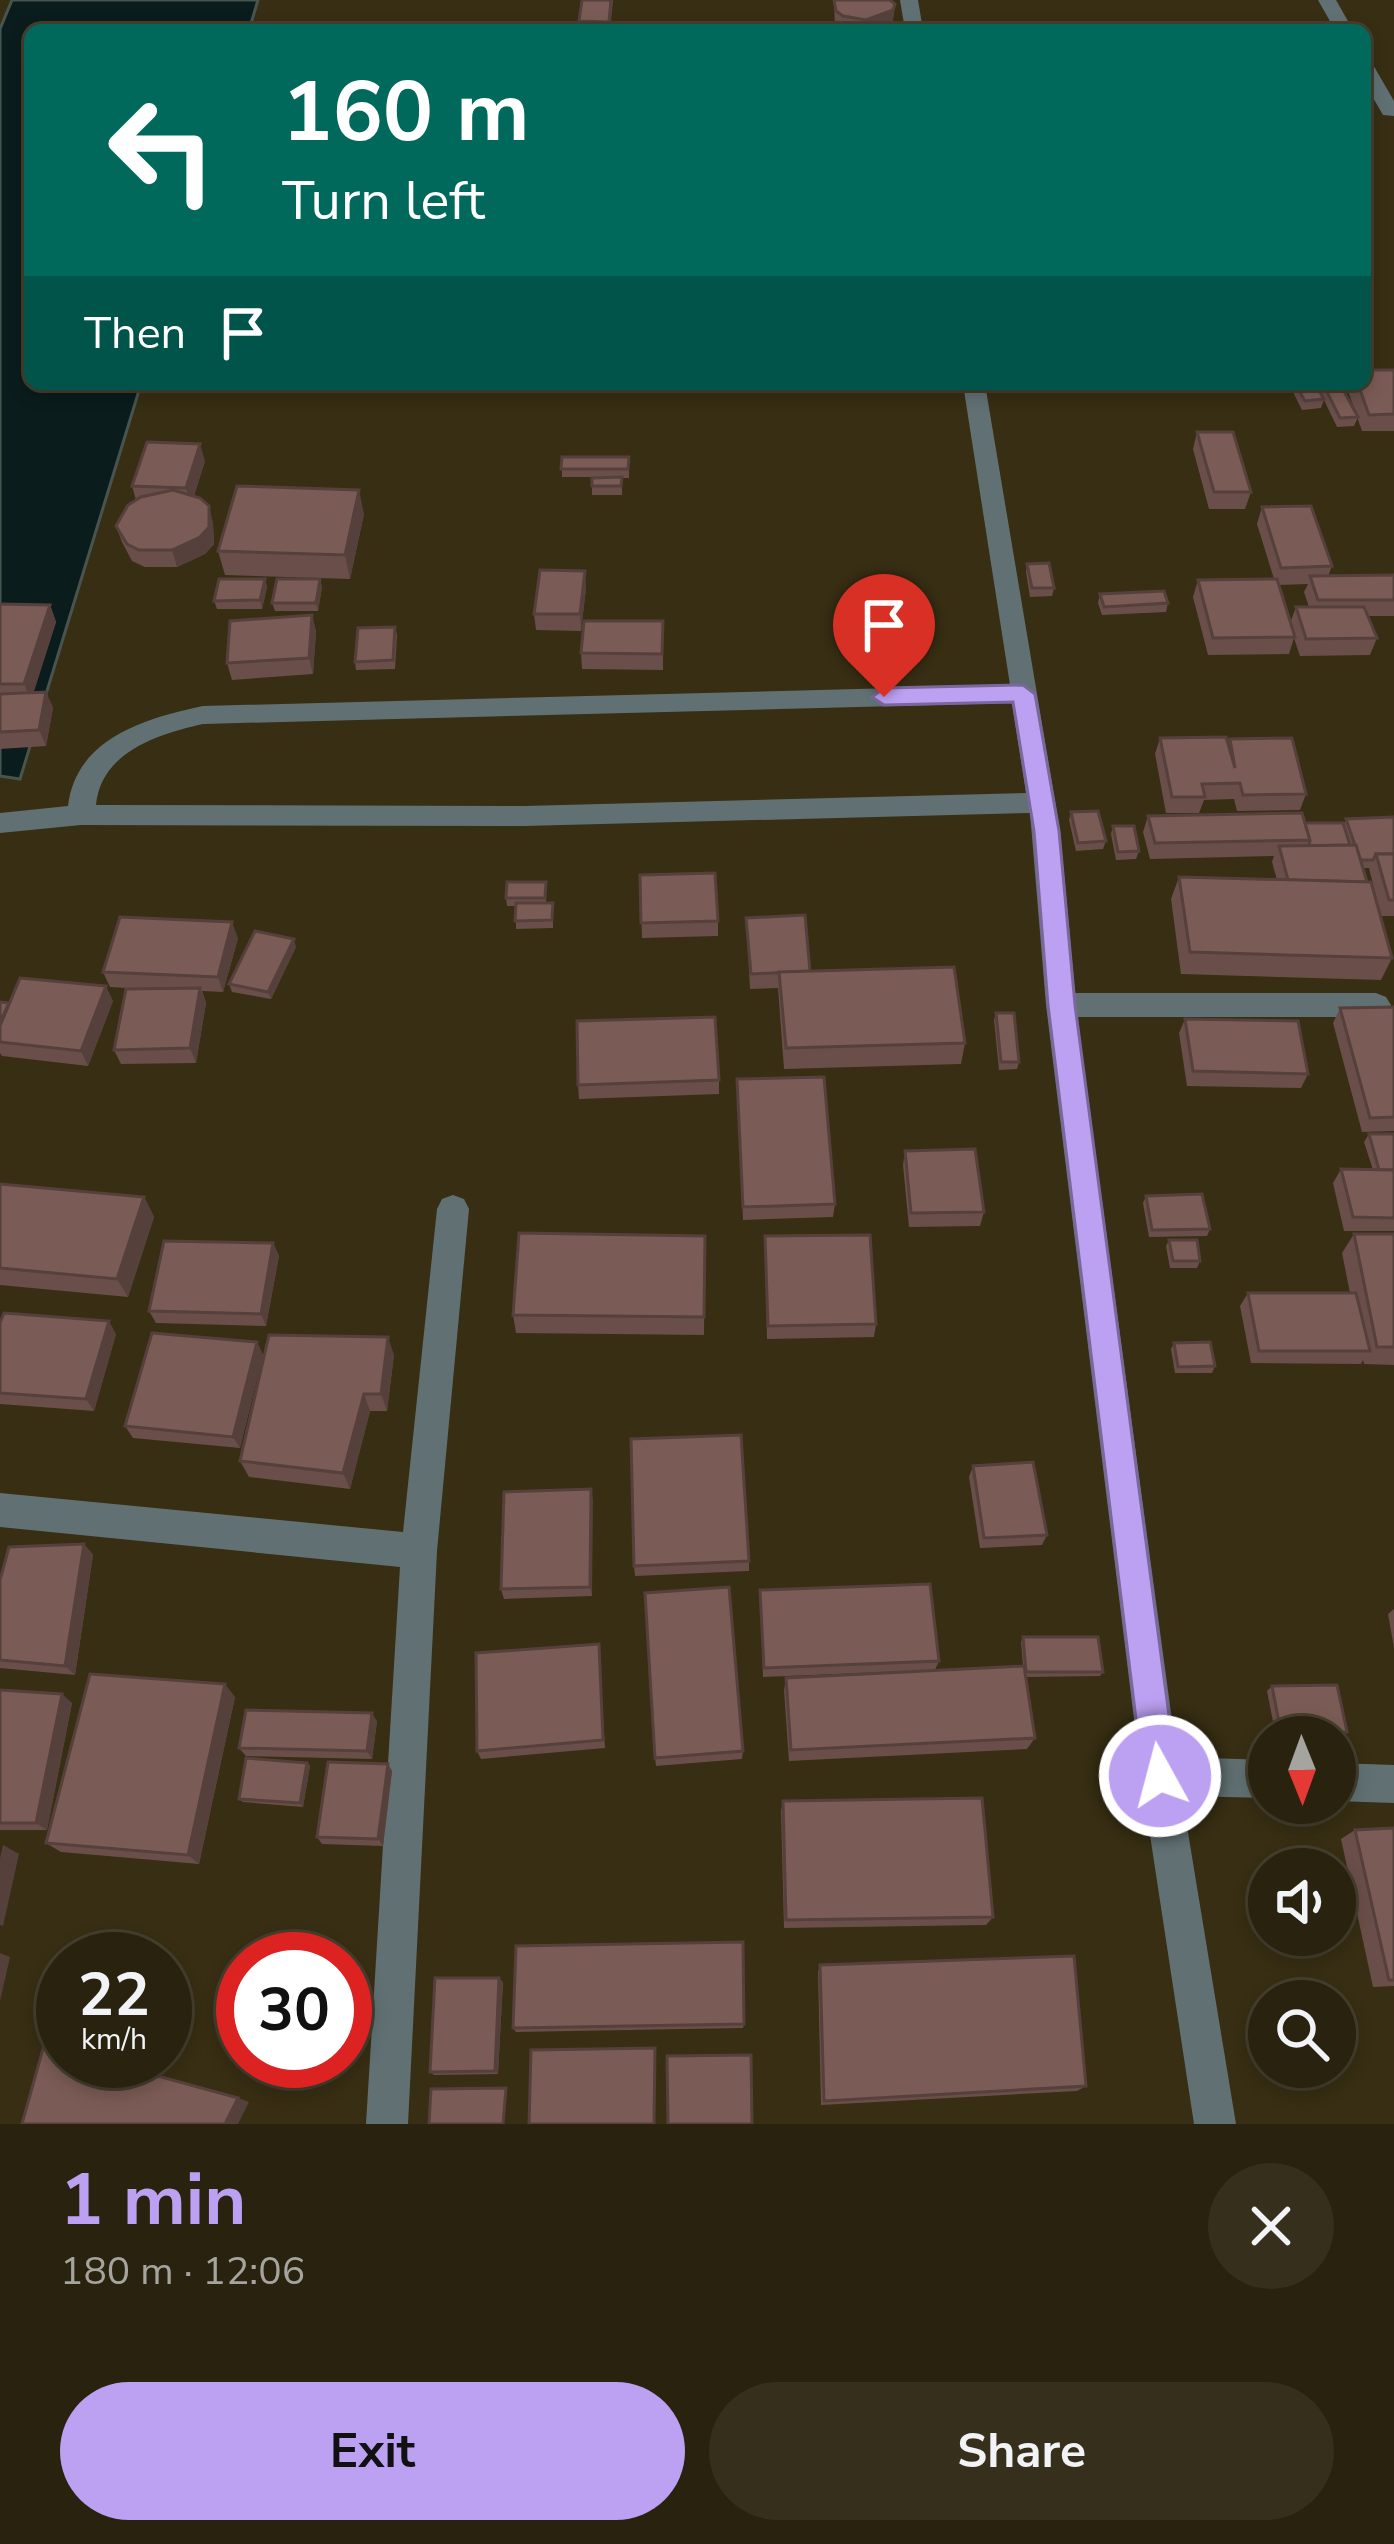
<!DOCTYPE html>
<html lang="en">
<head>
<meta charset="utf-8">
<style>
	:root { --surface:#29220e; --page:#352f1c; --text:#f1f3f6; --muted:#a5a49e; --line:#453f2e; --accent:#bca0f2 }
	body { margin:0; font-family:"Nunito Sans",sans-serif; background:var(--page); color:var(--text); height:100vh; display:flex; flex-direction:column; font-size:45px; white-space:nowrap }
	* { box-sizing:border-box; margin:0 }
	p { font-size:39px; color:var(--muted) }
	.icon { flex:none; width:66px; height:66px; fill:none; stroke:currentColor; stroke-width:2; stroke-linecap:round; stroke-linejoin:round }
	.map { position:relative; height:2124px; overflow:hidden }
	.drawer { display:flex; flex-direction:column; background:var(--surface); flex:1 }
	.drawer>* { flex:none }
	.banner { position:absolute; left:24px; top:24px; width:1347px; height:366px; border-radius:18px; box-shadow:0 6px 18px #0003,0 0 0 3px var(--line); background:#00695c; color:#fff; overflow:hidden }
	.needle { width:78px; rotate:179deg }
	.fabs { position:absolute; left:1248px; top:1716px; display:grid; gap:24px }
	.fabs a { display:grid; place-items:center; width:108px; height:108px; border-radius:50%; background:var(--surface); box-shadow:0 6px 18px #0003,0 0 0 3px var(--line); font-size:60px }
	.speed { position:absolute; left:36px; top:1932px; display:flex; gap:24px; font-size:60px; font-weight:700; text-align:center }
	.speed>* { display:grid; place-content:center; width:156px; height:156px; border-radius:50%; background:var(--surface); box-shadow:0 6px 18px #0003,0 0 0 3px var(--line); line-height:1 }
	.speed small { font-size:30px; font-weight:400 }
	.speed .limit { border:18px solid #d22; background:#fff; color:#111 }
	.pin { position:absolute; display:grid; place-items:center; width:102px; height:102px; color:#fff; margin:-123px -51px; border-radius:50% 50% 50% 0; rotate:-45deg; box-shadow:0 0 12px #0007 }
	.pin .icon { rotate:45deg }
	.me { position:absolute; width:132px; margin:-66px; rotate:353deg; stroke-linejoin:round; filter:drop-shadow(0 0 9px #0008) }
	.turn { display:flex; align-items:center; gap:42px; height:252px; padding:0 60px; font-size:54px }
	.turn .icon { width:156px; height:156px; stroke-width:2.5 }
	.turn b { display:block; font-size:84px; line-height:102px }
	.then { display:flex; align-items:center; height:114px; padding:0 60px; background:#0003; gap:24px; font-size:45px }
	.round { display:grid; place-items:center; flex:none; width:126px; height:126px; border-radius:63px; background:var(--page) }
	.summary { display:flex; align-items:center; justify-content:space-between; height:204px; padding:0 60px }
	h1 { font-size:72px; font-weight:700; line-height:90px; color:var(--accent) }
	.cta { display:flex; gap:24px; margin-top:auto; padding:24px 60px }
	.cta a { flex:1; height:138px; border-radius:72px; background:var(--accent); color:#111; font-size:48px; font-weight:700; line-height:138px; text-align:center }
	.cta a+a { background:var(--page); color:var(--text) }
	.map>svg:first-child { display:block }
	.water { fill:#0a1c1c; stroke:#48544f; stroke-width:3 }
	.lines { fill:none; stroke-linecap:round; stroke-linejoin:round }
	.minor { fill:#617173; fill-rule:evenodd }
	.wall { fill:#6a4e49; fill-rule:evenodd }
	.shaded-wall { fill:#56403c }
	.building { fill:#7b5b55; stroke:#56403c; stroke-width:3 }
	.route { fill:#bca0f2; stroke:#7a689d; stroke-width:3 }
</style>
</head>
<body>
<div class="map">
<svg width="1394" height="2124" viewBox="0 0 1394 2124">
	<rect width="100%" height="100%" fill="#372e13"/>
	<path class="water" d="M12 0H258L249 30H30V384H141L20 779 0 776V29Z"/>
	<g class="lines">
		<g class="minor">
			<path d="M900 0H918L923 30H905Z"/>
			<path d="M1318 0H1336L1353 30H1335Z"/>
			<path d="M1365 61 1372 63 1394 101V116L1383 115 1365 84Z"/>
			<path d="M963 384H985L1060 831 1075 993H1376L1386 997 1391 1005 1386 1013 1376 1017H1077L1177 1757 1269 1760V1798L1182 1796 1236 2124H1194L1141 1776 1046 1005 1030 813 524 826 81 825 0 833V813L68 806C76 738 146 718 203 706L1010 685ZM1012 703 1026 793 524 806 96 805C101 752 158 734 203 724Z"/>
			<path d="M453 1195 464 1199 469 1209 437 1551 408 2124H366L400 1567 0 1527V1493L403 1532 437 1209 442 1199Z"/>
			<path d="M1335 1763 1394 1765V1803L1335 1801Z"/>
		</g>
	</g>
	<g class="wall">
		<path d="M613 0 610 30H580L579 21Z"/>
		<path d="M834 0 895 4 892 27 883 30H839L835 27Z"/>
		<path d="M1394 370V431H1362L1347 388 1349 384H1365Z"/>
		<path d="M1289 384H1340L1358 417 1354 426 1337 427 1324 400 1321 408 1302 410Z"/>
		<path d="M1197 432 1251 492 1245 509H1209L1193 449Z"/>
		<path d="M562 457H629V478H622V495H592V478L602 477H562Z"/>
		<path d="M205 461 194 496 213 523 214 544 205 554 177 567H145L132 561 122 542 116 526 136 500 132 486Z"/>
		<path d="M1262 507 1332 566 1328 576 1394 575V616H1367L1377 638 1370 655 1300 656 1294 638 1289 654 1208 655 1193 597 1198 580 1274 579 1257 524ZM1308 584 1304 592 1309 607H1296L1290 623 1279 585Z"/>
		<path d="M364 514 350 579 225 575 218 551Z"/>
		<path d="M1027 564 1054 588 1052 596 1030 597 1026 572Z"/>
		<path d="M265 579 267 587 262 609H217L214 601Z"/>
		<path d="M322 587 318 611H275L272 603Z"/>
		<path d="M586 588 581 631 536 630 534 614Z"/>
		<path d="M1100 594 1168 603 1166 612 1102 615 1098 603Z"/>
		<path d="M0 604 50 605 56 622 33 693 46 692 53 708 46 746 0 749Z"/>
		<path d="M312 615 316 632 313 674 232 680 227 663Z"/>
		<path d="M663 621V670L582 669 581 653Z"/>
		<path d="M395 627 397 635 395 669 356 670 355 662Z"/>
		<path d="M1160 738 1228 744 1230 739 1306 794 1300 810 1237 811 1234 799 1204 800 1199 813H1166L1155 754Z"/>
		<path d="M1071 812 1106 841 1103 849 1076 851 1069 820Z"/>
		<path d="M1148 816 1344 824 1346 819 1394 817V916H1381L1369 868H1363L1392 958 1381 980 1181 974 1171 899 1179 877 1277 880 1272 862 1274 856 1150 859 1143 832Z"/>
		<path d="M1113 826 1139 851 1136 859 1116 860 1111 834Z"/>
		<path d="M640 875 718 921V936L642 938Z"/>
		<path d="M546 882V903L553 911V928L516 929V906H507L506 898Z"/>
		<path d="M746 918 810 971 965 1043 961 1064 784 1069 778 988 750 989Z"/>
		<path d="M238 938 223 992 202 991 206 1003 196 1063 121 1064 114 1050 143 989 110 987 103 972Z"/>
		<path d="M296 947 271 999 232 992 229 984Z"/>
		<path d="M113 1001 88 1066 2 1056 0 1053V1002Z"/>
		<path d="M1394 1007V1131L1362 1132 1333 1023 1340 1008Z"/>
		<path d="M996 1013 1019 1062 1017 1069 999 1070 994 1020Z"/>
		<path d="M1185 1019 1308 1074 1301 1088 1187 1086 1179 1033Z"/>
		<path d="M737 1079 835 1204 833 1217 743 1220Z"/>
		<path d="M719 1080V1094L579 1099 578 1085Z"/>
		<path d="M1369 1134H1394V1231H1344L1333 1183 1341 1169 1373 1170 1364 1142Z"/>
		<path d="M905 1151 984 1212 980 1226 909 1227 903 1165Z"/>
		<path d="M0 1184 144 1197 154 1217 128 1297 0 1285Z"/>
		<path d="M1146 1196 1210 1229 1207 1236 1149 1237 1143 1203Z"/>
		<path d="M1354 1234H1394V1365L1364 1364 1363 1360 1361 1364 1251 1363 1240 1306 1248 1293H1350L1342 1253Z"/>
		<path d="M705 1236 704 1335 516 1333 513 1315Z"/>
		<path d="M765 1236 876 1324 874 1337 767 1339Z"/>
		<path d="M1169 1240 1200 1261 1197 1268H1170L1166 1246Z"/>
		<path d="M273 1243 279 1256 266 1326 156 1323 149 1311Z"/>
		<path d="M0 1323 116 1334 94 1411 0 1404Z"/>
		<path d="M257 1342 263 1355 240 1448 133 1438 125 1426Z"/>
		<path d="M1174 1343 1215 1366 1212 1373H1175L1171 1349Z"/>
		<path d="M394 1355 387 1411H370L350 1489 249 1477 240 1461Z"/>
		<path d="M973 1466 1047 1535 1042 1545 980 1548 969 1477Z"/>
		<path d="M591 1489 592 1596 504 1599 501 1589Z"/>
		<path d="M84 1544 93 1555 75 1675 0 1668V1580Z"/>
		<path d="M749 1561V1571L635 1576 634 1566Z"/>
		<path d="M760 1590 939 1661 935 1670 763 1677Z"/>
		<path d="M1394 1609V1648L1388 1614Z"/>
		<path d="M1023 1637 1103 1672 1100 1676 1026 1677 1035 1738 1027 1749 789 1761 784 1690 786 1678 1023 1666 1021 1642Z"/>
		<path d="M599 1644 605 1748 481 1759 477 1751Z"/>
		<path d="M1272 1686 1347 1732 1342 1736 1276 1737 1267 1691Z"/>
		<path d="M0 1690 72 1703 47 1830H0Z"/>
		<path d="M235 1697 199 1864 61 1852 46 1843Z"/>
		<path d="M377 1721 372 1759 246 1756 239 1748Z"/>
		<path d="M743 1751 742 1759 656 1766 655 1758Z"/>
		<path d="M307 1763 310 1766 303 1807 243 1802 239 1799Z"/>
		<path d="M392 1771 383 1846 322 1844 317 1837Z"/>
		<path d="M783 1801 993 1917 986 1925 784 1928 781 1811Z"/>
		<path d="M1394 1828V1986L1373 1987 1341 1839 1355 1830Z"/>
		<path d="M820 1965 1086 2086 1077 2091 821 2105 818 1972Z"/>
		<path d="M503 1982 498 2074 434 2075 430 2072Z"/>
		<path d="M744 2024 743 2028 516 2032 513 2028Z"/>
	</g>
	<g class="shaded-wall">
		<path d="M895 4 892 27 883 30H865L866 20Z"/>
		<path d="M200 444 205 461 191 505 186 488Z"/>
		<path d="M359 490 364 514 350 579 345 555Z"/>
		<path d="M209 506 213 523 214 544 205 554 177 567 172 550Z"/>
		<path d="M585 571 586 588 581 631 580 614Z"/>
		<path d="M265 579 267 587 262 609 260 600Z"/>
		<path d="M320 579 322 587 318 611 316 603Z"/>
		<path d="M50 605 56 622 31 701 24 684Z"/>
		<path d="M312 615 316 632 313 674 309 658Z"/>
		<path d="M46 692 53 708 46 746 39 730Z"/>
		<path d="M232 922 238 938 223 992 218 977Z"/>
		<path d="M294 939 296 947 271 999 268 992Z"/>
		<path d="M106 986 113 1001 88 1066 81 1051Z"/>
		<path d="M200 988 206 1003 196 1063 190 1048Z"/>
		<path d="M144 1197 154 1217 128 1297 117 1279Z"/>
		<path d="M273 1243 279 1256 266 1326 261 1314Z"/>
		<path d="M109 1321 116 1334 94 1411 86 1399Z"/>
		<path d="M388 1337 394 1355 387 1411 381 1394Z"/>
		<path d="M257 1342 263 1355 240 1448 233 1437Z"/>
		<path d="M364 1394 370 1411 350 1489 343 1473Z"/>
		<path d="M591 1489 593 1500 592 1596 590 1587Z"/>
		<path d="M84 1544 93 1555 75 1675 65 1666Z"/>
		<path d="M225 1684 235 1697 199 1864 188 1855Z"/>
		<path d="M62 1694 72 1703 47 1830 36 1823Z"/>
		<path d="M372 1713 377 1721 372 1759 367 1751Z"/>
		<path d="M307 1763 310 1766 303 1807 300 1803Z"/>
		<path d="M388 1764 392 1771 383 1846 378 1839Z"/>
		<path d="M3 1845 19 1854 3 1926 0 1925V1858Z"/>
		<path d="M0 1953 10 1957 0 2001Z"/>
		<path d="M499 1978 503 1982 498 2074 495 2071Z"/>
		<path d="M238 2098 249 2102 238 2124H225Z"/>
	</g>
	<g class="building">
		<path d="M582 0H611L609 22 579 21Z"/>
		<path d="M834 0H890L895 4 893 10 866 20 843 16 836 11Z"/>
		<path d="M1365 370H1394V414L1369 415 1358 384H1365Z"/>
		<path d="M1295 384H1315L1324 399 1305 401Z"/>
		<path d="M1323 384H1340L1358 417 1340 418Z"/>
		<path d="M1197 432H1233L1251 492H1214Z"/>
		<path d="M147 442 200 444 186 488 132 486Z"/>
		<path d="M562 457H629L628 469H561Z"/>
		<path d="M622 477 621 486H592V478Z"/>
		<path d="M237 486 359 490 345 555 218 551Z"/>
		<path d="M173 490 200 498 209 506V527L200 537 172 550H139L127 544 116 526 128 505 141 497Z"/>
		<path d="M1311 506 1332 566 1281 568 1262 507Z"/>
		<path d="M1049 563 1054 588H1032L1027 564Z"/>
		<path d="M540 570 585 571 580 614H534Z"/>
		<path d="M1394 575V600H1318L1310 576Z"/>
		<path d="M219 579H265L260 600 214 601Z"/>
		<path d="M277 579H320L316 603H272Z"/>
		<path d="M1277 579 1295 637 1213 638 1198 580Z"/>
		<path d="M1164 591 1168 603 1104 607 1100 594Z"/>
		<path d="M0 604 50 605 24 684H0Z"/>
		<path d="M1296 607H1364L1377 638 1306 639Z"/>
		<path d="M312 615 309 658 227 663 230 621Z"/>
		<path d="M584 621H663L662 654 581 653Z"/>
		<path d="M395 627 393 660 355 662 358 628Z"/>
		<path d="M46 692 39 730 0 732V694Z"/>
		<path d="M1226 737 1235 768 1230 739 1292 738 1306 794 1243 795 1240 783 1202 784 1205 797H1172L1160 738Z"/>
		<path d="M1098 811 1106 841 1078 843 1071 812Z"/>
		<path d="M1302 813 1310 840 1155 843 1148 816Z"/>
		<path d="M1394 817V854H1376L1373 860H1360L1346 819Z"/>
		<path d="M1305 823H1343L1350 845 1309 846 1310 840Z"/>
		<path d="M1113 826H1134L1139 851 1118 852Z"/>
		<path d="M1356 845 1367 882 1288 880 1279 846Z"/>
		<path d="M1376 854H1394V900H1389Z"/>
		<path d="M715 873 718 921 641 923 640 875Z"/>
		<path d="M1179 877 1371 882 1392 958 1190 952Z"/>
		<path d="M507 882H546L545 898H506Z"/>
		<path d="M516 903H553L552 920 515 921Z"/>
		<path d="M805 915 810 971 751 974 746 918Z"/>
		<path d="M120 917 232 922 218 977 103 972Z"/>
		<path d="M255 931 294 939 268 992 229 984Z"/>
		<path d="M954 967 965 1043 786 1048 779 972Z"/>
		<path d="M20 978 106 986 81 1051 0 1042V1026Z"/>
		<path d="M200 988 190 1048 114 1050 126 989Z"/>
		<path d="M0 1002 9 1003 0 1022Z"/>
		<path d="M1394 1007V1117L1370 1118 1340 1008Z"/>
		<path d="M996 1013H1014L1019 1062H1001Z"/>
		<path d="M715 1017 719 1080 578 1085 577 1021Z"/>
		<path d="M1185 1019 1298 1021 1308 1074 1193 1071Z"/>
		<path d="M824 1077 835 1204 743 1207 737 1079Z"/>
		<path d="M1369 1134H1394V1170H1379Z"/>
		<path d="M975 1149 984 1212 911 1213 905 1151Z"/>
		<path d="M1341 1169 1394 1170V1218L1353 1217Z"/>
		<path d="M0 1184 144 1197 117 1279 0 1268Z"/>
		<path d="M1202 1194 1210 1229 1152 1230 1146 1196Z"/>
		<path d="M519 1233 705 1236 704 1317 513 1315Z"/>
		<path d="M1354 1234H1394V1347H1377Z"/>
		<path d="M870 1235 876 1324 768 1326 765 1236Z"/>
		<path d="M1169 1240H1197L1200 1261H1173Z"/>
		<path d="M164 1241 273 1243 261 1314 149 1311Z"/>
		<path d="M1248 1293H1356L1370 1351H1259Z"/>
		<path d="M4 1313 109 1321 86 1399 0 1393V1323Z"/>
		<path d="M152 1333 257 1342 233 1437 125 1426Z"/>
		<path d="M269 1335 388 1337 381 1394H364L343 1473 240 1461Z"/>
		<path d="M1210 1342 1215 1366 1178 1367 1174 1343Z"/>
		<path d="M741 1435 749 1561 634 1566 631 1439Z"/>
		<path d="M1033 1462 1047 1535 984 1538 973 1466Z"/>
		<path d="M591 1489 590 1587 501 1589 504 1492Z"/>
		<path d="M84 1544 65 1666 0 1660V1580L9 1547Z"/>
		<path d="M930 1584 939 1661 764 1668 760 1590Z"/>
		<path d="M729 1587 743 1751 655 1758 645 1593Z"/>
		<path d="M1023 1637H1098L1103 1672H1026Z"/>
		<path d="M599 1644 603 1740 477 1751 476 1653Z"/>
		<path d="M1024 1666 1035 1738 791 1750 786 1678Z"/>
		<path d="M90 1674 225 1684 188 1855 46 1843Z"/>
		<path d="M1337 1685 1347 1732 1281 1733 1272 1686Z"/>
		<path d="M0 1690 62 1694 36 1823H0Z"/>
		<path d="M246 1710 372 1713 367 1751 239 1748Z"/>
		<path d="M246 1758 307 1763 300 1803 239 1799Z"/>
		<path d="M328 1762 388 1764 378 1839 317 1837Z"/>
		<path d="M982 1798 993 1917 786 1920 783 1801Z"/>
		<path d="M1394 1828V1980H1389L1355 1830Z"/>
		<path d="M743 1942 744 2024 513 2028 516 1946Z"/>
		<path d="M1074 1956 1086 2086 824 2101 820 1965Z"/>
		<path d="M435 1978H499L495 2071 430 2072Z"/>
		<path d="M44 2045 63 2050V2061H103L238 2098 225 2124H22Z"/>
		<path d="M655 2048 654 2124H529L531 2050Z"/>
		<path d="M751 2055 752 2124H668L667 2056Z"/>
		<path d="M506 2088 503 2124H429L431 2089Z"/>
	</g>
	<path class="route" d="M1023 685 1035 694 1059 831 1075 1005 1177 1776 1172 1788 1160 1793 1148 1788 1143 1776 1048 1005 1034 831 1013 702 884 705 872 697 884 688Z"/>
</svg>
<div class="fabs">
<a><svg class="needle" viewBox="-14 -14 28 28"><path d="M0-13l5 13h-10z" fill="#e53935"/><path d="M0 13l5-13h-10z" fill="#a5a49e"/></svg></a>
<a><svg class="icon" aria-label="sound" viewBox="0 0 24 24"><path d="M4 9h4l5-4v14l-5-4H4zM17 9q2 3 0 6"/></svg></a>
<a><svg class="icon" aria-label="search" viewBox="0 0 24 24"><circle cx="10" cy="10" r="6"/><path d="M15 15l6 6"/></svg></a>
</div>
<div class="speed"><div>22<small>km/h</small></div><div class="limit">30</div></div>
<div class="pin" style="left:884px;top:697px;background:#d93025"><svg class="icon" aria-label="arrive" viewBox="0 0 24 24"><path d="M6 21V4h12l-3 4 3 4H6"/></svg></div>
<svg class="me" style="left:1160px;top:1776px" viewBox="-20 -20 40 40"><circle r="17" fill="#bca0f2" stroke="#fff" stroke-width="3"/><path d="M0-11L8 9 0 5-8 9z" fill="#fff"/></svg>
<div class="banner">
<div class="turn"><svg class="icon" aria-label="left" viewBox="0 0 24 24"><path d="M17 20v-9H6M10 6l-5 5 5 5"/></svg><div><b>160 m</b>Turn left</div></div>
<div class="then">Then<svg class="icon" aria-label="arrive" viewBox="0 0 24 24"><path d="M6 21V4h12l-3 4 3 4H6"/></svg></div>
</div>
</div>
<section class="drawer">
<div class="summary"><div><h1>1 min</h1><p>180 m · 12:06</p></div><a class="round"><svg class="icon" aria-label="close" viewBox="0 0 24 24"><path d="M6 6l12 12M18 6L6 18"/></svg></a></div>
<div class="cta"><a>Exit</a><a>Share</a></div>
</section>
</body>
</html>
